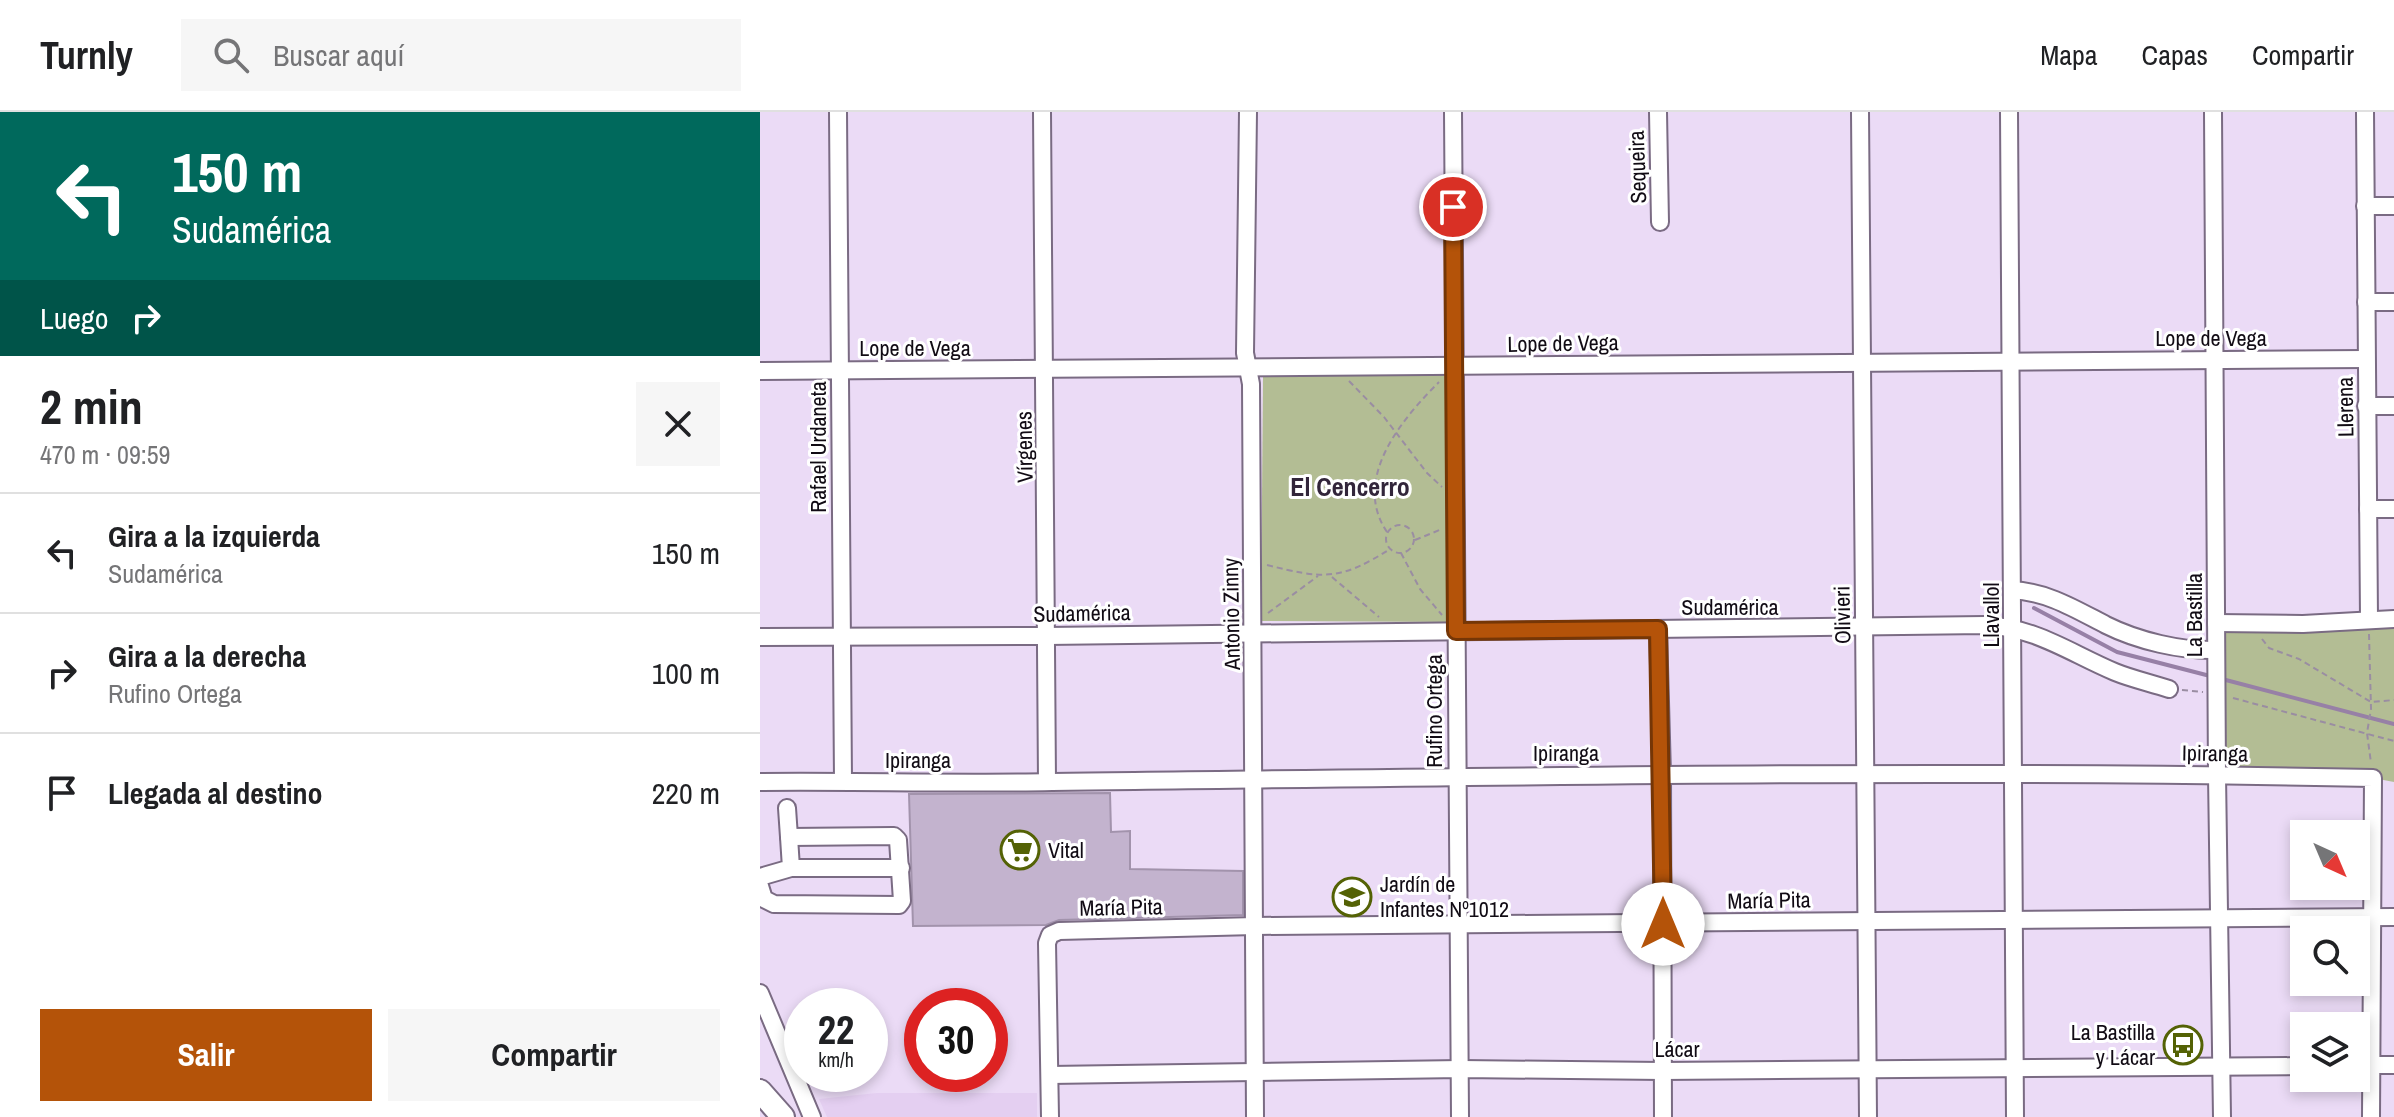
<!DOCTYPE html>
<html lang="es">
<head>
<meta charset="utf-8">
<style>
	:root { --surface:#fff; --page:#f6f6f6; --text:#202124; --muted:#757577; --line:#e0e0e0; --accent:#b45309 }
	body { margin:0; font-family:"Archivo Narrow",sans-serif; background:var(--page); color:var(--text); height:100vh; display:flex; flex-direction:column; font-size:30px; white-space:nowrap }
	* { box-sizing:border-box; margin:0 }
	p { font-size:26px; color:var(--muted) }
	.icon { flex:none; width:44px; height:44px; fill:none; stroke:currentColor; stroke-width:2; stroke-linecap:round; stroke-linejoin:round }
	.map { position:relative; flex:1; overflow:hidden }
	.sheet { display:flex; flex-direction:column; background:var(--surface); width:760px }
	.sheet>* { flex:none }
	.guide { background:#00695c; color:#fff; overflow:hidden }
	.needle { width:52px; rotate:136deg }
	.buttons { position:absolute; left:1530px; top:708px; display:grid; gap:16px }
	.buttons a { display:grid; place-items:center; width:80px; height:80px; border-radius:0px; background:var(--surface); box-shadow:0 4px 12px #0003; font-size:40px }
	.speed { position:absolute; left:24px; top:876px; display:flex; gap:16px; font-size:40px; font-weight:700; text-align:center }
	.speed>* { display:grid; place-content:center; width:104px; height:104px; border-radius:50%; background:var(--surface); box-shadow:0 4px 12px #0003; line-height:1 }
	.speed small { font-size:20px; font-weight:400 }
	.speed .limit { border:12px solid #d22; background:#fff; color:#111 }
	.pin { position:absolute; display:grid; place-items:center; width:68px; height:68px; color:#fff; margin:-34px; border:4px solid #fff; border-radius:50%; box-shadow:0 2px 8px #0007 }
	.me { position:absolute; width:88px; margin:-44px; rotate:0deg; stroke-linejoin:round; filter:drop-shadow(0 0 6px #0008) }
	.turn { display:flex; align-items:center; gap:28px; height:168px; padding:0 40px; font-size:36px }
	.turn .icon { width:104px; height:104px; stroke-width:2.5 }
	.turn b { display:block; font-size:56px; line-height:68px }
	.then { display:flex; align-items:center; height:76px; padding:0 40px; background:#0003; gap:16px; font-size:30px }
	.round { display:grid; place-items:center; flex:none; width:84px; height:84px; border-radius:0px; background:var(--page) }
	.summary { display:flex; align-items:center; justify-content:space-between; height:136px; padding:0 40px }
	h1 { font-size:48px; font-weight:700; line-height:60px }
	.action { display:flex; gap:16px; margin-top:auto; padding:16px 40px }
	.action a { flex:1; height:92px; border-radius:0px; background:var(--accent); color:#fff; font-size:32px; font-weight:700; line-height:92px; text-align:center }
	.action a+a { background:var(--page); color:var(--text) }
	ul { padding:0; list-style:none }
	li { display:flex; align-items:center; gap:24px; height:120px; padding:0 40px; border-top:2px solid var(--line) }
	li div { flex:1 }
	li b { display:block; font-size:30px }
	li em { font-style:normal }
	header { display:flex; align-items:center; gap:48px; box-sizing:border-box; height:112px; padding:0 40px; background:var(--surface); border-bottom:2px solid var(--line) }
	header strong { font-size:38px }
	nav { display:flex; gap:44px; margin-inline-start:auto; font-size:28px }
	.search { width:560px; height:72px; background:var(--page); display:flex; align-items:center; gap:20px; box-sizing:border-box; padding:0 28px; border-radius:0px; color:var(--muted); font-size:30px }
	main { display:flex; flex:1; min-height:0 }
	.map>svg:first-child { display:block }
	.built { fill:#e4cff1 }
	.green { fill:#b3bd94 }
	.lines { fill:none; stroke-linecap:round; stroke-linejoin:round }
	.stream { stroke:#9780a6; stroke-width:4 }
	.building { fill:#c3b3ce; stroke:#a293ac; stroke-width:2 }
	.minor-casing { stroke:#7a6b83; stroke-width:20 }
	.highway-casing { stroke:#7a6b83; stroke-width:26 }
	.path { stroke:#9a8da2; stroke-width:2; stroke-dasharray:6 4; stroke-linecap:butt }
	.minor { stroke:#fff; stroke-width:16 }
	.highway { stroke:#fff; stroke-width:22 }
	.route-casing { stroke:#753606; stroke-width:20 }
	.route { stroke:#b45309; stroke-width:14 }
	.labels { text-anchor:middle; dominant-baseline:central; stroke-width:6; stroke-linejoin:round; paint-order:stroke }
	.street-label { font-size:22px; fill:#110b14; stroke:#fff }
	.poi-label { font-size:22px; fill:#110b14; stroke:#fff; text-anchor:start }
	.quarter-label { font-size:26px; font-weight:bold; fill:#32253a; stroke:#fff }
</style>
</head>
<body>
<header>
<strong>Turnly</strong>
<div class="search"><svg class="icon" aria-label="search" viewBox="0 0 24 24"><circle cx="10" cy="10" r="6"/><path d="M15 15l6 6"/></svg>Buscar aquí</div>
<nav><a>Mapa</a><a>Capas</a><a>Compartir</a></nav>
</header>
<main>
<section class="sheet">
<div class="guide">
<div class="turn"><svg class="icon" aria-label="left" viewBox="0 0 24 24"><path d="M17 20v-9H6M10 6l-5 5 5 5"/></svg><div><b>150 m</b>Sudamérica</div></div>
<div class="then">Luego<svg class="icon" aria-label="right" viewBox="0 0 24 24"><path d="M7 20v-9h11M14 6l5 5-5 5"/></svg></div>
</div>
<div class="summary"><div><h1>2 min</h1><p>470 m · 09:59</p></div><a class="round"><svg class="icon" aria-label="close" viewBox="0 0 24 24"><path d="M6 6l12 12M18 6L6 18"/></svg></a></div>
<ul>
<li><svg class="icon" aria-label="left" viewBox="0 0 24 24"><path d="M17 20v-9H6M10 6l-5 5 5 5"/></svg><div><b>Gira a la izquierda</b><p>Sudamérica</p></div><em>150 m</em></li>
<li><svg class="icon" aria-label="right" viewBox="0 0 24 24"><path d="M7 20v-9h11M14 6l5 5-5 5"/></svg><div><b>Gira a la derecha</b><p>Rufino Ortega</p></div><em>100 m</em></li>
<li><svg class="icon" aria-label="arrive" viewBox="0 0 24 24"><path d="M6 21V4h12l-3 4 3 4H6"/></svg><div><b>Llegada al destino</b></div><em>220 m</em></li>
</ul>
<div class="action"><a>Salir</a><a>Compartir</a></div>
</section>
<div class="map">
<svg width="1634" height="1005" viewBox="0 0 1634 1005">
	<rect width="100%" height="100%" fill="#ebdbf6"/>
	<path class="built" d="M117 981H277V1005H67L59 987Z"/>
	<g class="green">
		<path d="M686 261 688 510 501 509 503 265Z"/>
		<path d="M1634 507V670L1613 666 1457 663 1456 511Z"/>
	</g>
	<g class="lines">
		<g class="stream">
			<path d="M1274 496 1357 540 1454 565"/>
			<path d="M1462 567 1634 612"/>
		</g>
	</g>
	<path class="building" d="M350 681 351 720 370 719V757L483 759V803L299 808 286 813 153 814 149 682Z"/>
	<g class="lines">
		<g class="minor-casing">
			<g id="minor">
				<path d="M78 0 83 669"/>
				<path d="M282 0 287 670"/>
				<path d="M488 0 485 241 491 272 495 1005"/>
				<path d="M693 0 700 1005"/>
				<path d="M898 0 900 110"/>
				<path d="M1100 0 1108 1005"/>
				<path d="M1249 0 1255 1005"/>
				<path d="M1453 0 1457 663 1462 1005"/>
				<path d="M1605 0 1609 507"/>
				<path d="M1605 94H1634"/>
				<path d="M1606 190H1634"/>
				<path d="M0 259 1606 247"/>
				<path d="M1606 294H1634"/>
				<path d="M1608 397H1634"/>
				<path d="M1252 478C1288 480 1315 497 1346 513 1378 529 1421 539 1456 538"/>
				<path d="M1456 511 1543 512 1634 507"/>
				<path d="M898 517 902 662 903 1005"/>
				<path d="M0 525 287 524 1225 513C1277 516 1308 540 1355 560 1372 567 1391 571 1409 577"/>
				<path d="M0 670C97 669 195 672 292 670 732 665 1172 657 1613 666L1611 1005"/>
				<path d="M31 756H141"/>
				<path d="M0 765 31 756 29 725"/>
				<path d="M0 774 4 787 14 792 139 793 142 789 138 728 134 724 29 725 27 696"/>
				<path d="M0 881 52 1005"/>
				<path d="M1596 953H1634"/>
				<path d="M290 963 701 957 903 959 1544 954"/>
				<path d="M290 1005 287 831 290 823 299 819 495 814 1634 805"/>
			</g>
		</g>
		<g class="highway-casing">
			<path id="highway" d="M0 979 23 1005"/>
		</g>
		<g class="path">
			<path d="M589 269 624 305 667 361 682 375"/>
			<circle cx="640" cy="427" r="14"/>
			<path d="M627 420C591 367 642 307 679 270"/>
			<path d="M655 428 682 417"/>
			<path d="M641 441 660 477 682 503"/>
			<path d="M507 453C563 467 580 469 630 437"/>
			<path d="M572 465 619 505"/>
			<path d="M508 501 558 464"/>
			<path d="M1609 522 1611 597 1607 621 1611 651"/>
			<path d="M1502 527 1509 536 1539 547 1611 590 1634 588"/>
			<path d="M1422 578 1443 580"/>
			<path d="M1473 586 1634 629"/>
		</g>
		<use href="#minor" class="minor"/>
		<use href="#highway" class="highway"/>
	</g>
	<g class="lines">
		<g class="route-casing">
			<path id="route" d="M693 95 696 519 898 517 903 812"/>
		</g>
		<use href="#route" class="route"/>
	</g>
	<defs>
		<g id="supermarket-ring" transform="scale(2)"><circle r="9.5" fill="#fff" stroke="#546205" stroke-width="1.5"/><path d="M-6-5.5h2.5l.6 2H6L4.5 2H-2.5L-4.4-4H-6ZM-1.5 3.2a1.3 1.3 0 1 0 .1 0ZM3 3.2a1.3 1.3 0 1 0 .1 0Z" fill="#546205"/></g>
		<g id="school-ring" transform="scale(2)"><circle r="9.5" fill="#fff" stroke="#546205" stroke-width="1.5"/><path d="M0-5L7-2L0 1L-7-2ZM-4 1L0 2.5L4 1V4Q0 6-4 4Z" fill="#546205"/></g>
		<g id="bus-ring" transform="scale(2)"><circle r="9.5" fill="#fff" stroke="#546205" stroke-width="1.5"/><path d="M-5-6H5V4H4V6H2V4H-2V6H-4V4H-5ZM-3.5-4V0h7V-4ZM-3.5 1.2v1.5H-2V1.2ZM2 1.2v1.5H3.5V1.2Z" fill="#546205"/></g>
	</defs>
	<g fill-rule="evenodd">
		<use href="#supermarket-ring" x="260" y="738"/>
		<use href="#school-ring" x="592" y="785"/>
		<use href="#bus-ring" x="1423" y="933"/>
	</g>
	<g class="labels">
		<g class="street-label">
			<text transform="translate(877 55) rotate(-92)">Sequeira</text>
			<text x="1451" y="226">Lope de Vega</text>
			<text transform="translate(803 231) rotate(-1)">Lope de Vega</text>
			<text x="155" y="236">Lope de Vega</text>
			<text transform="translate(1585 295) rotate(-91)">Llerena</text>
			<text transform="translate(58 335) rotate(-90)">Rafael Urdaneta</text>
			<text transform="translate(264 335) rotate(-91)">Vírgenes</text>
			<text x="970" y="495">Sudamérica</text>
			<text transform="translate(322 501) rotate(-1)">Sudamérica</text>
			<text transform="translate(471 502) rotate(-91)">Antonio Zinny</text>
			<text transform="translate(1082 503) rotate(-91)">Olivieri</text>
			<text transform="translate(1231 503) rotate(-90)">Llavallol</text>
			<text transform="translate(1434 503) rotate(-90)">La Bastilla</text>
			<text transform="translate(674 599) rotate(-90)">Rufino Ortega</text>
			<text x="806" y="641">Ipiranga</text>
			<text transform="translate(1455 641) rotate(1)">Ipiranga</text>
			<text x="158" y="648">Ipiranga</text>
			<text transform="translate(1009 788) rotate(-1)">María Pita</text>
			<text transform="translate(361 795) rotate(-1)">María Pita</text>
			<text x="917" y="937">Lácar</text>
		</g>
		<g class="poi-label">
			<text x="288" y="738">Vital</text>
			<text x="620" y="772">Jardín de<tspan x="620" dy="25">Infantes Nº1012</tspan></text>
			<text x="1395" y="920" text-anchor="end">La Bastilla<tspan x="1395" dy="25">y Lácar</tspan></text>
		</g>
		<g class="quarter-label">
			<text x="590" y="374">El Cencerro</text>
		</g>
	</g>
</svg>
<div class="buttons">
<a><svg class="needle" viewBox="-14 -14 28 28"><path d="M0-13l5 13h-10z" fill="#e53935"/><path d="M0 13l5-13h-10z" fill="#757577"/></svg></a>
<a><svg class="icon" aria-label="search" viewBox="0 0 24 24"><circle cx="10" cy="10" r="6"/><path d="M15 15l6 6"/></svg></a>
<a><svg class="icon" aria-label="layers" viewBox="0 0 24 24"><path d="M12 4l9 5-9 5-9-5zM3 14l9 5 9-5"/></svg></a>
</div>
<div class="speed"><div>22<small>km/h</small></div><div class="limit">30</div></div>
<div class="pin" style="left:693px;top:95px;background:#d93025"><svg class="icon" aria-label="arrive" viewBox="0 0 24 24"><path d="M6 21V4h12l-3 4 3 4H6"/></svg></div>
<svg class="me" style="left:903px;top:812px" viewBox="-20 -20 40 40"><circle r="19" fill="#fff"/><path d="M0-13L10 11 0 6-10 11z" fill="#b45309"/></svg>
</div>
</main>
</body>
</html>
